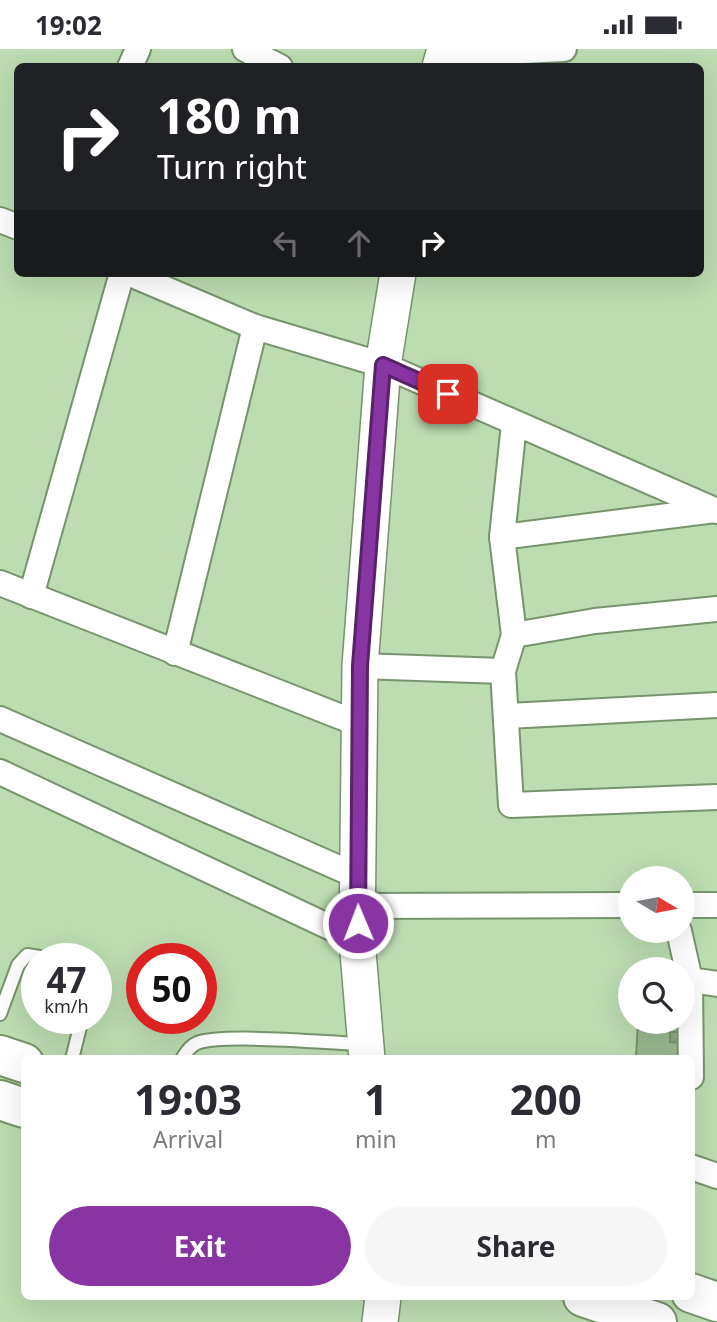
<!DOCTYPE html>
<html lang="en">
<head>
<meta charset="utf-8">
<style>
	:root { --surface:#fff; --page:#f7f7f7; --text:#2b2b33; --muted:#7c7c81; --accent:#8834a2 }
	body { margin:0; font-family:"Noto Sans",sans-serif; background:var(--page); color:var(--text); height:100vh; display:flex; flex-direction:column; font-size:26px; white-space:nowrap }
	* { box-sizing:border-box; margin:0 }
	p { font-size:23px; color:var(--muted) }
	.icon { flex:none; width:38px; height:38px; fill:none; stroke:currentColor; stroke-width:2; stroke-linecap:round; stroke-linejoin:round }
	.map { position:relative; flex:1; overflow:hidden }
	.drawer { position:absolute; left:21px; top:1006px; width:674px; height:245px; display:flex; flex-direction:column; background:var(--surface); border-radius:10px; box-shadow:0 7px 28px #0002 }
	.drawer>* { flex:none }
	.hud { position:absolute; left:14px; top:14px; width:690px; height:214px; border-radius:10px; box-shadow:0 7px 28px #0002; background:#202124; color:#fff; overflow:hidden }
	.needle { width:46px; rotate:100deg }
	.buttons { position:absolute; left:618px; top:817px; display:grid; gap:14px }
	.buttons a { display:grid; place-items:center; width:77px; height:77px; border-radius:50%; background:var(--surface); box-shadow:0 7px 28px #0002; font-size:35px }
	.speed { position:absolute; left:21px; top:894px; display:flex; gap:14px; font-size:35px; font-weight:700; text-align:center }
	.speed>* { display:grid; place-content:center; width:91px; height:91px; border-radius:50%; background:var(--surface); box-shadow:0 7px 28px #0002; line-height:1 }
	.speed small { font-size:18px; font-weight:400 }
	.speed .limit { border:10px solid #d22; background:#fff; color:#111 }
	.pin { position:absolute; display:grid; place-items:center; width:60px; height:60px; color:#fff; margin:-30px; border-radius:14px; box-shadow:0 4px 10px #0006 }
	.me { position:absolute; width:77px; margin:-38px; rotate:359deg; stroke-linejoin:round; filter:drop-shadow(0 0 5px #0008) }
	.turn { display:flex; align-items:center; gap:24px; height:147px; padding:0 28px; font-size:32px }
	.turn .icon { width:91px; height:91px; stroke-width:2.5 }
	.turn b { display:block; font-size:49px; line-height:60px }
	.lanes { display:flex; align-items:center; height:66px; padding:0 28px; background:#0003; justify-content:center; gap:35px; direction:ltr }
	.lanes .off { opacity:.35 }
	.eta { display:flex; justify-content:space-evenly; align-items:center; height:119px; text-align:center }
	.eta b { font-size:42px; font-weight:700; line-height:49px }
	.primary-button { display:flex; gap:14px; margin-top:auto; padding:14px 28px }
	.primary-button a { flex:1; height:80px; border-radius:42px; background:var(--accent); color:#fff; font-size:28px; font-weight:700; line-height:80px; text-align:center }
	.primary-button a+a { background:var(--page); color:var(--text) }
	.status { display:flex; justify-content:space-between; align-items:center; height:49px; padding:0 35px; background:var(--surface); direction:ltr }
	.status svg { height:19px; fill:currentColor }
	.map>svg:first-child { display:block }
	.building { fill:#9bb990; stroke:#78956d; stroke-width:2; filter:url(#shadow) }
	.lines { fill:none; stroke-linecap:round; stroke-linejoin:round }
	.lane-casing { stroke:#77946c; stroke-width:16 }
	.street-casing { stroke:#77946c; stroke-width:28 }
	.secondary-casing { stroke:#77946c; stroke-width:38 }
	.highway-casing { stroke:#77946c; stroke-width:42 }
	.lane { stroke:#fff; stroke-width:12 }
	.street { stroke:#fff; stroke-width:24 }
	.secondary { stroke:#fff; stroke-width:35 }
	.highway { stroke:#fff; stroke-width:38 }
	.route-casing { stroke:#582269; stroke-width:18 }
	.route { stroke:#8834a2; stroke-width:12 }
</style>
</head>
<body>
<div class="status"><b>19:02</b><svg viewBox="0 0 49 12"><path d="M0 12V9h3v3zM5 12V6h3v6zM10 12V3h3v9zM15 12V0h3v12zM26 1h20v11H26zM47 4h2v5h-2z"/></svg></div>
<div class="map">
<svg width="717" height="1273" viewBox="0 0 717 1273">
	<defs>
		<filter id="shadow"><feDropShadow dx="5.5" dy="-5.5" stdDeviation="2" flood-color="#0004"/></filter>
	</defs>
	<rect width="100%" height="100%" fill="#bddcb1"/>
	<path class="building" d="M638 973H682L683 983H670V993L684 994V1009L636 1008Z"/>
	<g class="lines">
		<g class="lane-casing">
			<g id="lane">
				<path d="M0 965 18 916 27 906 53 910"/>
				<path d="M72 1010 82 970"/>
				<path d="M182 1010C186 1003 190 997 197 994 223 984 329 994 363 995"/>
			</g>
		</g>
		<g class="street-casing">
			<g id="street">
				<path d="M245 0 280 18"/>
				<path d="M443 6 564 0"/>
				<path d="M130 18 138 0"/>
				<path d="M0 171 18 178"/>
				<path d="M128 224 255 278 383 316 717 462"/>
				<path d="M502 488 715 461"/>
				<path d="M0 534 359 675"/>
				<path d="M31 547 122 224"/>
				<path d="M717 560 595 572 514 586 503 622 511 756 717 748"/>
				<path d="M514 586 502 488 514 375"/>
				<path d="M175 604 255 278"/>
				<path d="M360 617 503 622"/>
				<path d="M506 667 717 656"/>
				<path d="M0 670 357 827"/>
				<path d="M0 723 357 891"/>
				<path d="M682 856H717"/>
				<path d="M357 857 630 856"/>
				<path d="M679 882 690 931 717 935"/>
				<path d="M690 931 691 1028"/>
				<path d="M691 1118 717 1127"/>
			</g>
		</g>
		<g class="secondary-casing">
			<g id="secondary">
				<path d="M440 18 445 0"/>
				<path d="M367 1010 357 891 360 617 383 316 398 224"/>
				<path d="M380 1273 383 1248"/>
			</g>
		</g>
		<g class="highway-casing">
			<g id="highway">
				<path d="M0 1006 24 1014"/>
				<path d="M0 1051 24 1059"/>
				<path d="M691 1244 717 1253"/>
				<path d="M583 1248 657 1273"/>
			</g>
		</g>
		<use href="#lane" class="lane"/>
		<use href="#street" class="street"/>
		<use href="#secondary" class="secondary"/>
		<use href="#highway" class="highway"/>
	</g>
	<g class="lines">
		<g class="route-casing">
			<path id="route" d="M358 874 360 617 383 316 448 345"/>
		</g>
		<use href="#route" class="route"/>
	</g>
</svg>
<div class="buttons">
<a><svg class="needle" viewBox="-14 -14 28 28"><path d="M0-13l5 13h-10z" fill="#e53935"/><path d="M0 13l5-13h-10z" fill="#7c7c81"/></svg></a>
<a><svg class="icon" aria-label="search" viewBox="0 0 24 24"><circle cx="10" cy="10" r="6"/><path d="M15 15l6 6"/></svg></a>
</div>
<div class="speed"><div>47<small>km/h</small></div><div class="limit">50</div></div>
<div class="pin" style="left:448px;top:345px;background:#d93025"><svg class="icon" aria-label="arrive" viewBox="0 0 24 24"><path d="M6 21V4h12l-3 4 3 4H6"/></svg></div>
<svg class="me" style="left:358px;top:874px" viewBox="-20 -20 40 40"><circle r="17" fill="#8834a2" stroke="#fff" stroke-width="3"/><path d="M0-11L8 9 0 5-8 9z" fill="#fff"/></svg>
<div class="hud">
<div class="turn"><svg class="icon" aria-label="right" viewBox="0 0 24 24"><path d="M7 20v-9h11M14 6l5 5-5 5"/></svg><div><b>180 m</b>Turn right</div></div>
<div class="lanes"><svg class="icon off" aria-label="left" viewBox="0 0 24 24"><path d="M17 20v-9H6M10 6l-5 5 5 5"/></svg><svg class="icon off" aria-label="ahead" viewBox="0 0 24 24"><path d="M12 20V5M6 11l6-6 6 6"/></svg><svg class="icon" aria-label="right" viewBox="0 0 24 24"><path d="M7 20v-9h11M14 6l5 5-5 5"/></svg></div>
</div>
<section class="drawer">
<div class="eta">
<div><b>19:03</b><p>Arrival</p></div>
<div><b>1</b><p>min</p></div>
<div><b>200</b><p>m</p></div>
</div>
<div class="primary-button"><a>Exit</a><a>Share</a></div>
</section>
</div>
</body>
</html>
